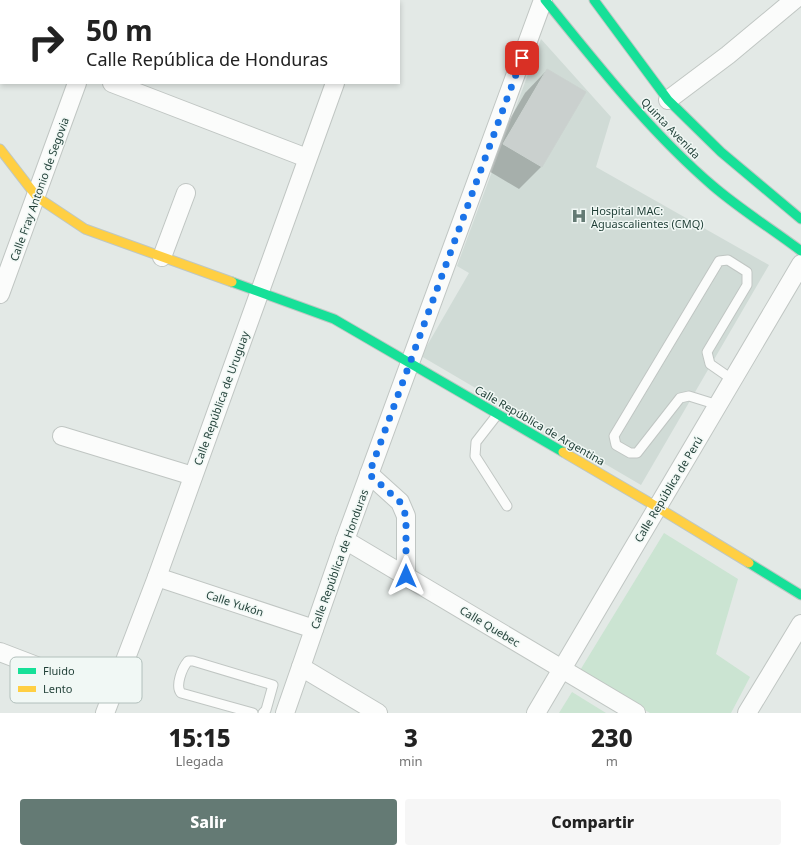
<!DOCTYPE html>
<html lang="es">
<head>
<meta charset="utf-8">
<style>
	:root { --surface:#fff; --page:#f6f6f6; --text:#222; --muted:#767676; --accent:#647a74 }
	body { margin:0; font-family:"Noto Sans",sans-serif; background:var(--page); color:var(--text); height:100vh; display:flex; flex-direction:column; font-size:15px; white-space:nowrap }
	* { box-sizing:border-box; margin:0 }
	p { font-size:13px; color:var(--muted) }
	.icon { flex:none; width:22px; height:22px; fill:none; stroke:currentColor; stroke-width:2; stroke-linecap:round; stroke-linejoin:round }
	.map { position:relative; height:713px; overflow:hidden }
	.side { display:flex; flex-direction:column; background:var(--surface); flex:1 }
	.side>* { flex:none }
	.banner { position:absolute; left:0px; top:0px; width:400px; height:84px; box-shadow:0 2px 6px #0003; background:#fff; color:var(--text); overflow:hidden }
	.pin { position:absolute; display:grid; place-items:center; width:34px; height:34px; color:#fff; margin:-17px; border-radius:8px; box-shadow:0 2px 6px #0006 }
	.me { position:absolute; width:44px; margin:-22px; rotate:0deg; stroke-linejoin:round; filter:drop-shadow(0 0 3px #0008) }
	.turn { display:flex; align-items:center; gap:14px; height:84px; padding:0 20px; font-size:18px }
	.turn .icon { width:52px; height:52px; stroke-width:2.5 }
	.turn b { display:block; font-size:28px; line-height:34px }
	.eta { display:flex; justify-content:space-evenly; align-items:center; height:68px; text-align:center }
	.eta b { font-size:24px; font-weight:800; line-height:28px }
	.button { display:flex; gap:8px; margin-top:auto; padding:8px 20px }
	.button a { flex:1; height:46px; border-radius:4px; background:var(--accent); color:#fff; font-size:16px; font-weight:800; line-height:46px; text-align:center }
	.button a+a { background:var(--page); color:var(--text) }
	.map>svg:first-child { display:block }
	.built { fill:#d0dbd6 }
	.green { fill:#cbe4d2 }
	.shadow { fill:#0003 }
	.building { fill:#cad0ce; stroke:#cbd2cf }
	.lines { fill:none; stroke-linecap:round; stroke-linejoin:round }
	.lane-casing { stroke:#c0c6c3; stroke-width:11 }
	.street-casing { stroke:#c0c6c3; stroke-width:20 }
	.fast-casing { stroke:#bec7c3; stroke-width:11 }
	.slow-casing { stroke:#bec7c3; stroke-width:11 }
	.lane { stroke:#fbfcfb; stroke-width:9 }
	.street { stroke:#fbfcfb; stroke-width:18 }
	.fast { stroke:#16e098; stroke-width:9 }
	.slow { stroke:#ffcf43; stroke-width:9 }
	.route { stroke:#1a73e8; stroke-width:7; stroke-dasharray:0 12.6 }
	.labels { text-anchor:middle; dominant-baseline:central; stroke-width:3; stroke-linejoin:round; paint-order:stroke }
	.street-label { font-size:11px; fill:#1f3e36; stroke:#f1f8f5 }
	.poi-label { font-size:11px; fill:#1f3e36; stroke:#f1f8f5; text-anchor:start }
	.key { fill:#f1f8f5; stroke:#b2c0bc; stroke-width:1 }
	.key-label { font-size:11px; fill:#1f3e36 }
</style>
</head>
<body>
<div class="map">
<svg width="801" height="713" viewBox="0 0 801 713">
	<rect width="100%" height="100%" fill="#e3e9e6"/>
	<path class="built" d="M541 39 611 117 596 167 769 265 641 485 421 356 469 273 457 266Z"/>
	<g class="green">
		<path d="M664 533 738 579 716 654 750 677 731 713H650L579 672Z"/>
		<path d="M572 692 606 713H559Z"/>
	</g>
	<path class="shadow" d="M547 70 585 92 541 167 519 189 482 167 525 93Z"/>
	<path class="building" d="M547 69 586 92 542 167 503 144Z"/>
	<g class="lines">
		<g class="lane-casing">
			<g id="lane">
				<path d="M718 405 689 396 680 398 637 453H630L616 445 614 436 719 261 728 260 747 272V285L707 352 710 364 733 380"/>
				<path d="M497 415 476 442 475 456 507 506"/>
				<path d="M253 713 181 693C175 686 182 668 188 661H193L273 685 266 710 263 713"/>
			</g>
		</g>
		<g class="street-casing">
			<g id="street">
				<path d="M110 1V0"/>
				<path d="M366 1V0"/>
				<path d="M112 83 307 158"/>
				<path d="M668 100 728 55 794 0"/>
				<path d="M162 257 186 193"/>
				<path d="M0 294 77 83"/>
				<path d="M62 436 193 476"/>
				<path d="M369 474 400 502 406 516V576"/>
				<path d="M345 540 636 713"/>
				<path d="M157 577 314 629"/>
				<path d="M0 652 112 695"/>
				<path d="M301 667 378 713"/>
				<path d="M105 713 157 577 335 83"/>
				<path d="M285 713 345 540 543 0"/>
				<path d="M536 713 801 264"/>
				<path d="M747 713 801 624"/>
			</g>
		</g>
		<g class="fast-casing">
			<g id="fast">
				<path d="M545 0C598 65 650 132 713 186 741 210 772 229 801 251"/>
				<path d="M594 0 668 100 721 152 801 219"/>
				<path d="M232 282 334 319 563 452"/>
				<path d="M749 563 801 595"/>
			</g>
		</g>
		<g class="slow-casing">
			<g id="slow">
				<path d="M0 149 37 197 85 229 232 282"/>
				<path d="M563 452 657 507 749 563"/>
			</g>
		</g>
		<use href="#lane" class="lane"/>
		<use href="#street" class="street"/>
		<use href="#fast" class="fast"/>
		<use href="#slow" class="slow"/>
	</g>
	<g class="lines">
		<path class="route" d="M406 576V516L400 502 369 474 522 58"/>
	</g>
	<defs>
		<g id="hospital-bare" transform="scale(1.2)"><path d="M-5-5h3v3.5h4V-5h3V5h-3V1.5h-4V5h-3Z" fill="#647a74" stroke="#f1f8f5" stroke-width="2.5" paint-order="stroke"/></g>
	</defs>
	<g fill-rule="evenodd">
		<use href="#hospital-bare" x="579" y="216"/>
	</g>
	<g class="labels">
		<g class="street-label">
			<text transform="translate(671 128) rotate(46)">Quinta Avenida</text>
			<text transform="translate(39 189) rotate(-70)">Calle Fray Antonio de Segovia</text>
			<text transform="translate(221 398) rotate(-70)">Calle República de Uruguay</text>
			<text transform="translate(540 425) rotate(30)">Calle República de Argentina</text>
			<text transform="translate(668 489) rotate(-59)">Calle República de Perú</text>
			<text transform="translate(339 559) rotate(-70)">Calle República de Honduras</text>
			<text transform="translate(235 603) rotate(18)">Calle Yukón</text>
			<text transform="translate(490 626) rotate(31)">Calle Quebec</text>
		</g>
		<g class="poi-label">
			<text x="591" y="210">Hospital MAC:<tspan x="591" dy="13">Aguascalientes (CMQ)</tspan></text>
		</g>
	</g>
	<rect x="10" y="657" width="132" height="46" rx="6" class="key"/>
	<rect x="18" y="668" width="18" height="6" fill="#16e098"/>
	<rect x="18" y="686" width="18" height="6" fill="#ffcf43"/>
	<g class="key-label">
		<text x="43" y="675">Fluido</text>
		<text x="43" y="693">Lento</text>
	</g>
</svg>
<div class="pin" style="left:522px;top:58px;background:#d93025"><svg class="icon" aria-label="arrive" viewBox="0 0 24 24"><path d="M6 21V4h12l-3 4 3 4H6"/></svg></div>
<svg class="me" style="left:406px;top:576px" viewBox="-20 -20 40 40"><path d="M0-17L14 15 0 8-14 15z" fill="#1a73e8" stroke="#fff" stroke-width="4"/></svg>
<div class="banner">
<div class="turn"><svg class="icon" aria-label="right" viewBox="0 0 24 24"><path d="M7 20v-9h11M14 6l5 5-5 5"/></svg><div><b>50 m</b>Calle República de Honduras</div></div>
</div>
</div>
<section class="side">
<div class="eta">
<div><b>15:15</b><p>Llegada</p></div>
<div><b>3</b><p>min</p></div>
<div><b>230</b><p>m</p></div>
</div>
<div class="button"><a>Salir</a><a>Compartir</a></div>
</section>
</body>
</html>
